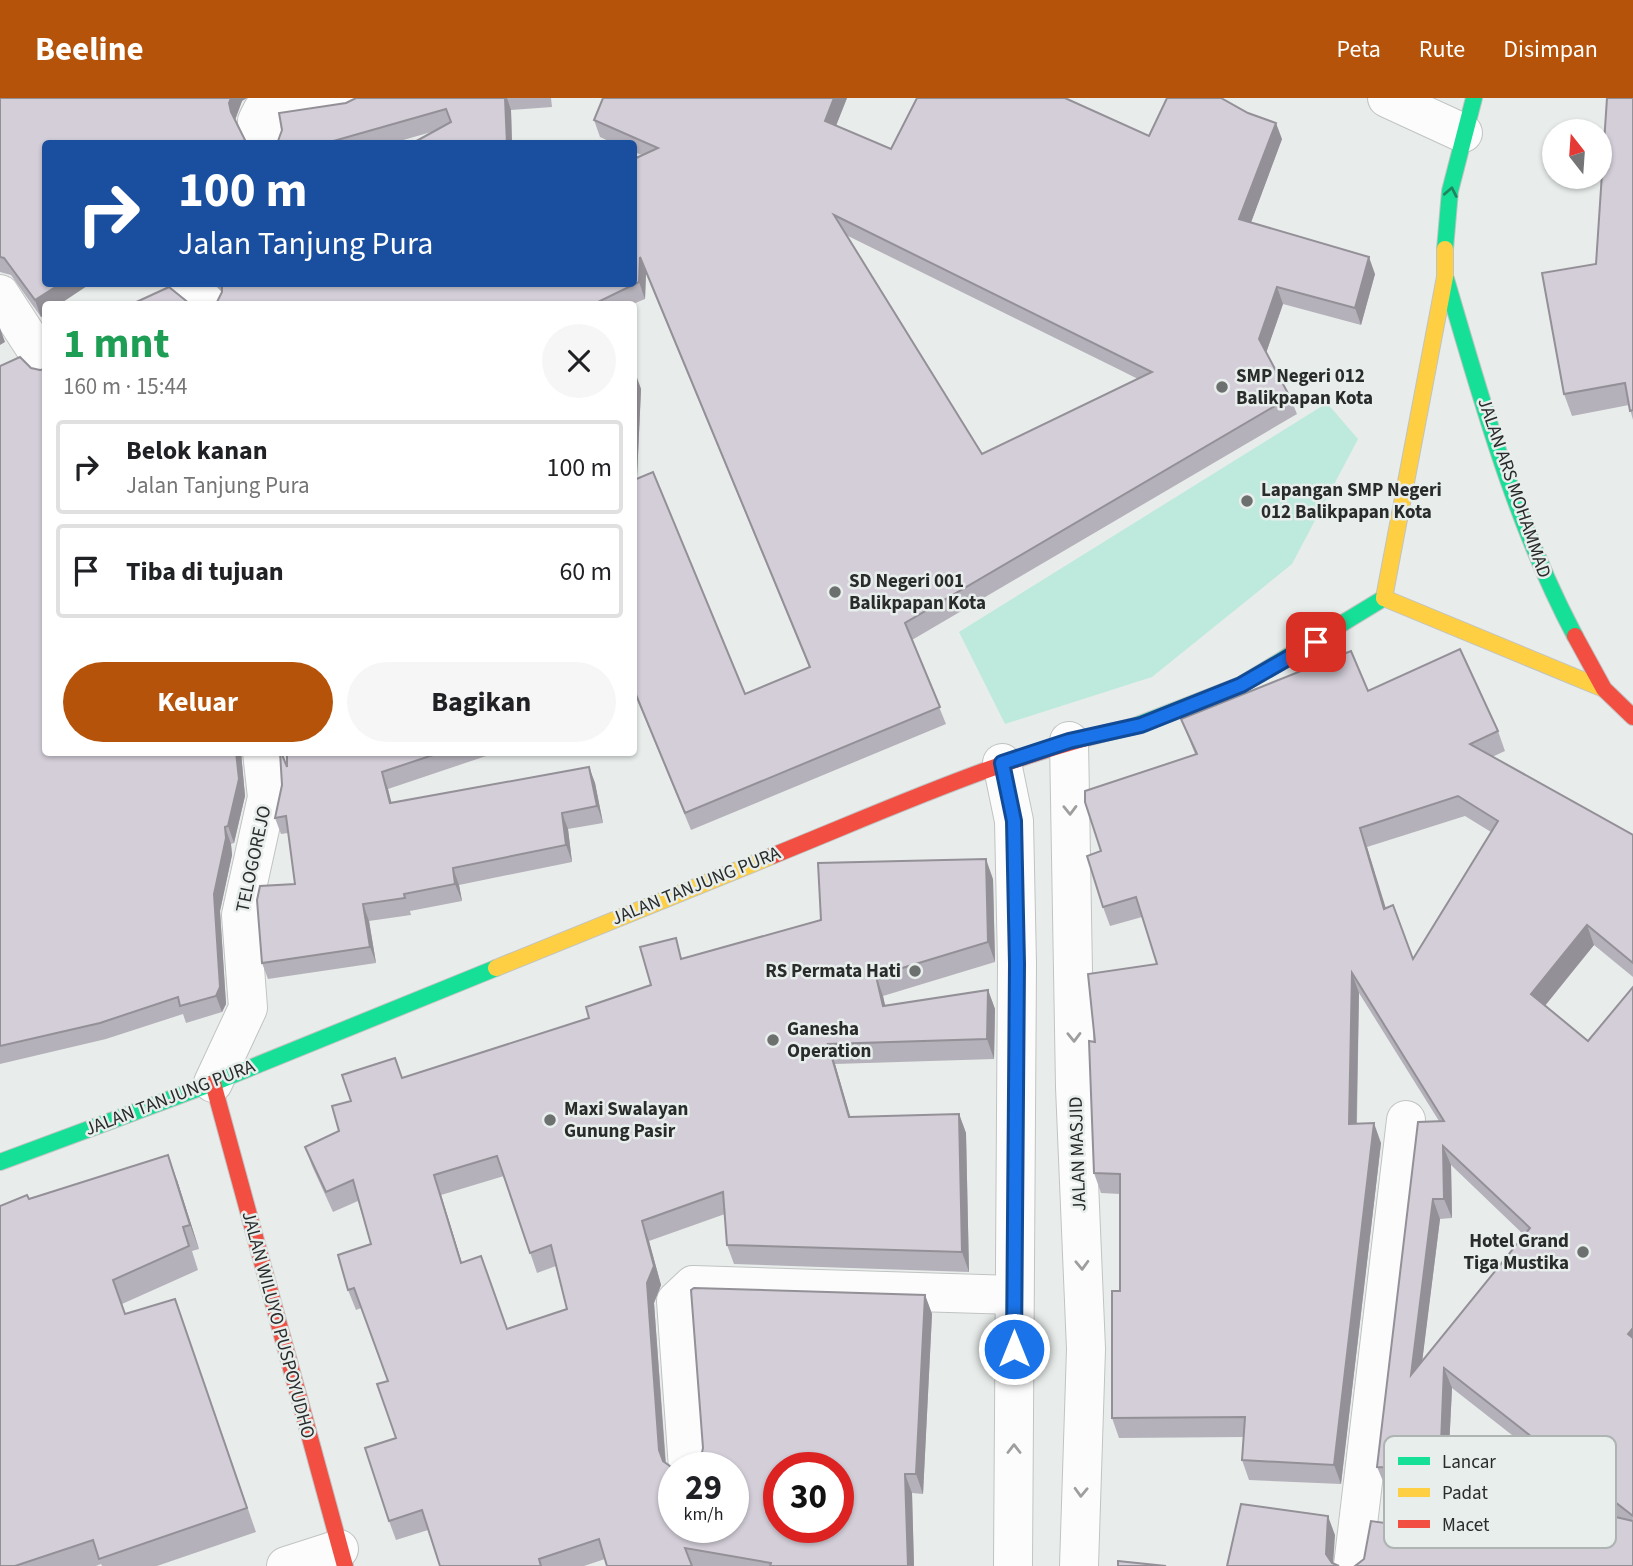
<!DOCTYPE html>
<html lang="id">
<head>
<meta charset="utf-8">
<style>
	:root { --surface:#fff; --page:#f6f6f6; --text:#202124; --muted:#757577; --line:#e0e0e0; --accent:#b45309 }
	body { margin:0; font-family:"Source Sans 3",sans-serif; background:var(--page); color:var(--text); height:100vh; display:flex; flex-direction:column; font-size:26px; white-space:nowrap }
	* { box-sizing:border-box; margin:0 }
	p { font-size:23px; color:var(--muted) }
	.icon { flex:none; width:38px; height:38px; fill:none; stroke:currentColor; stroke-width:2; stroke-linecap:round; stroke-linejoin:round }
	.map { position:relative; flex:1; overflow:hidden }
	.details { position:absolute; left:42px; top:203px; width:595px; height:455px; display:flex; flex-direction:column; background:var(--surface); border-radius:7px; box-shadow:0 2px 5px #0004 }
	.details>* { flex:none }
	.hud { position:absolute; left:42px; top:42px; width:595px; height:147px; border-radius:7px; box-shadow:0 2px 5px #0004; background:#1a4fa0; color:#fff; overflow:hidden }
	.needle { width:46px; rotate:343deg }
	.buttons { position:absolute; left:1542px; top:21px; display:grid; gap:14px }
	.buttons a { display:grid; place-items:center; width:70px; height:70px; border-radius:50%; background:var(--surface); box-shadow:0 2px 5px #0004; font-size:35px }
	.speed { position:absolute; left:658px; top:1354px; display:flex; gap:14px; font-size:35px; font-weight:700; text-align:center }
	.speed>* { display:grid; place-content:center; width:91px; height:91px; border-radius:50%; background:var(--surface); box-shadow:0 2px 5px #0004; line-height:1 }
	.speed small { font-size:18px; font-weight:400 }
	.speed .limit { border:10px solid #d22; background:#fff; color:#111 }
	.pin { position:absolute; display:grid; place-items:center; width:60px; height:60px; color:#fff; margin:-30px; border-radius:14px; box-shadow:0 4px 10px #0006 }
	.me { position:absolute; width:77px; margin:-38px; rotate:0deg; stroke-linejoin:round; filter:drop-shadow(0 0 5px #0008) }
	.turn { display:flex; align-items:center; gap:24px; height:147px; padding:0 21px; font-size:32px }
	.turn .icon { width:91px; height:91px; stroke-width:2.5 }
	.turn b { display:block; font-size:49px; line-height:60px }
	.round { display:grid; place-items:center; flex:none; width:74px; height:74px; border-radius:37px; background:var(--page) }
	.summary { display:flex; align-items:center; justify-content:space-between; height:119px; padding:0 21px }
	h1 { font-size:42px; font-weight:700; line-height:52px; color:#1e9e55 }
	.primary-button { display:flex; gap:14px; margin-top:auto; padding:14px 21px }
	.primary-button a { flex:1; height:80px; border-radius:42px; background:var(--accent); color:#fff; font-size:28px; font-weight:700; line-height:80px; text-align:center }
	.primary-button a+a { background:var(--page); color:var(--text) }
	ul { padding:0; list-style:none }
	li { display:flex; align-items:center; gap:21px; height:94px; margin:0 14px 10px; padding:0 7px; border:4px solid var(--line); border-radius:7px }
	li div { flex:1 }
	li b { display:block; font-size:26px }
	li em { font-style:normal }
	header { display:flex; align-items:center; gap:42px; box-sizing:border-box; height:98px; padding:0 35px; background:var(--accent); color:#fff }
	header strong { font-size:33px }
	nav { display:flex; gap:38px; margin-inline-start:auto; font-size:24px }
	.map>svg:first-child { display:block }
	.green { fill:#bee9dd }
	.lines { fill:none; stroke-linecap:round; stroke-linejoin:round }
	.street-casing { stroke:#c0c3c2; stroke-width:40 }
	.fast-casing { stroke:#c0c3c2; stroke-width:18 }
	.slow-casing { stroke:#c0c3c2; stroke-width:18 }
	.jam-casing { stroke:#c0c3c2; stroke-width:18 }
	.street { stroke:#fcfcfc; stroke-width:38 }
	.fast { stroke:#16e098; stroke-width:16 }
	.slow { stroke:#ffcf43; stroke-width:16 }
	.jam { stroke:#f24e42; stroke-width:16 }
	.wall { fill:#b5b1ba; fill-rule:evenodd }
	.shaded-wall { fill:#949097 }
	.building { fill:#d3ced8; stroke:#949097; stroke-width:2; fill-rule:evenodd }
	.oneway { stroke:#208662 }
	.oneway2 { stroke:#9e9e9e }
	.route-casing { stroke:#114b97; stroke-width:18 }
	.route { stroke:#1a73e8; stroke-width:12 }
	.poi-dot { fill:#6c706e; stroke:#e7eeec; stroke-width:2.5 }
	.labels { text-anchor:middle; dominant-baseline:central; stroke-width:5; stroke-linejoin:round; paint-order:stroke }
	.poi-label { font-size:19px; font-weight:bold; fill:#2a2c2b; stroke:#e7eeec; text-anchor:start }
	.street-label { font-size:19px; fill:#2a2c2b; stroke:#e7eeec }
	.key { fill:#e7eeec; stroke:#aeb4b2; stroke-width:2 }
	.key-label { font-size:19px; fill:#2a2c2b }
</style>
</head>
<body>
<header>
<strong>Beeline</strong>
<nav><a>Peta</a><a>Rute</a><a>Disimpan</a></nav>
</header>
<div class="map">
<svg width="1633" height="1468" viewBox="0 0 1633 1468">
	<rect width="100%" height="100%" fill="#e8edeb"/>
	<path class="green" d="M1327 305 1358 341 1292 466 1152 579 1005 626 959 534Z"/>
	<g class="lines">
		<g class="street-casing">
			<g id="street">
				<path d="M1387 0 1463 35"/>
				<path d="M267 46 257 23 262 13 348 0"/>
				<path d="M186 186 207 206"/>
				<path d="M0 196 46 267"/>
				<path d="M1069 643 1075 989 1086 1251 1079 1468"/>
				<path d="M1002 665 1014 723 1017 866 1013 1468"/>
				<path d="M213 985 248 910 241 817 267 699 262 654"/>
				<path d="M688 1370 676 1203 693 1187 1014 1197"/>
				<path d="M286 1468 339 1451"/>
				<path d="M1353 1468 1406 1022"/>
			</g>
		</g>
		<g class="fast-casing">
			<g id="fast">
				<path d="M1445 151 1450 93 1474 0"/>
				<path d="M1446 181C1482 303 1515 425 1575 538"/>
				<path d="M1135 628 1241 587 1384 500"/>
				<path d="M0 1064 213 985 496 870"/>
			</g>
		</g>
		<g class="slow-casing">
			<g id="slow">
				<path d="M1384 500 1445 179V151"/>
				<path d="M1384 500 1604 591"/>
				<path d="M496 870 772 758"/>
			</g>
		</g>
		<g class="jam-casing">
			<g id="jam">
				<path d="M1575 538 1604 591 1633 619"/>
				<path d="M772 758C891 710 1008 656 1135 628"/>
				<path d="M213 985 345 1468"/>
			</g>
		</g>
		<use href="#street" class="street"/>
		<use href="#fast" class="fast"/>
		<use href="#slow" class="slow"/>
		<use href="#jam" class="jam"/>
	</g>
	<g class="wall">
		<path d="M0 0 242 3 235 22 46 46V216L41 219 11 177 0 174Z"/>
		<path d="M356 0H551L552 9 511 12 512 46H411L435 33 389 46H274Z"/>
		<path d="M603 0H847L836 28 891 51 1149 38 1282 41 1251 124 1375 176 1361 227 1283 206 1266 255 1290 299 1297 316 912 542 946 626 691 732 634 594V274L641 291 637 381 745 596 809 569 646 175 645 201 633 206H213L217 204 222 194 215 186H634L642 57 634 54V46H615L600 39 594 22ZM846 137 1118 271 1138 281 982 356Z"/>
		<path d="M1633 0V322L1629 307 1572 318 1564 296 1596 166Z"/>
		<path d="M0 268 46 654H241L245 698 234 745 231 746 232 757 220 813 226 906 222 914 186 925 183 916 106 941 0 966Z"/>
		<path d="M1368 593 1498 633 1505 653 1492 659 1633 737V879L1594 847 1545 908 1588 943 1633 889V1468L1471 1437 1618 1420 1452 1290 1447 1391 1385 1388 1377 1369 1439 1023 1359 895 1357 1026 1381 1045 1341 1386 1249 1382 1242 1362 1244 1339 1119 1340 1112 1320 1120 1193V1096L1101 1095 1094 1075 1095 944 1157 866 1142 819 1110 828 1103 809 1101 753 1195 656 1181 621ZM1465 718 1491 734 1413 861 1385 810 1367 749ZM1451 1067 1524 1137 1422 1263 1440 1121 1452 1120Z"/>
		<path d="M287 654H498L388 691 391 705 589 669 595 685 603 725 568 731 572 764 459 787 462 803 410 813 411 817 369 823 376 865 268 881 262 865 295 786 288 735 281 736 275 720 287 669Z"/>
		<path d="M993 781 995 864 883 898 885 908 988 892 995 911 994 961 835 966 850 1019 959 1016 966 1035 969 1174 734 1166 727 1147 725 1116 649 1143 661 1187 654 1205 666 1365 674 1430 694 1368 925 1197 932 1216 923 1396 912 1395 914 1468H607L605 1461 584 1468H440L428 1432 396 1442 389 1423 396 1340 388 1283 361 1210 356 1212 348 1192 371 1146 358 1103 333 1114 312 1068 305 1049 339 1033 351 1003 589 920 651 887 683 860ZM504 1078 537 1175 556 1168 567 1211 507 1231 462 1165 441 1097Z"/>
		<path d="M177 1082 199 1151 192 1153 198 1172 122 1206 125 1216 175 1201 256 1434 157 1468H102L101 1466 96 1468H0L29 1101Z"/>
	</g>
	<g class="shaded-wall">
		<path d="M231 0H247L242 3 235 22 237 31 231 14 229 5Z"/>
		<path d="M505 0H507L511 12 512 46H507Z"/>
		<path d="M834 0H847L831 40 825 23Z"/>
		<path d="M1276 25 1282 41 1246 138 1239 121Z"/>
		<path d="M640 159 646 175 645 201 639 184Z"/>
		<path d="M1369 159 1375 176 1361 227 1355 210Z"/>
		<path d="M60 186H90L60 206H46V216L41 219 35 202Z"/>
		<path d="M1277 189 1283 206 1265 258 1259 241Z"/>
		<path d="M0 230 5 244 0 247Z"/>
		<path d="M635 274 641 291 636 400 634 392V306Z"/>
		<path d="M236 654H241L245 698 234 745 228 728Z"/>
		<path d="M589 669 595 685 603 725 597 708Z"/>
		<path d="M382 674 388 691 396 722 390 705Z"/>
		<path d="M562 715 568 731 572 764 566 747Z"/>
		<path d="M225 729 231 746 232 757 220 813 226 906 222 914 216 898 214 796Z"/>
		<path d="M1360 730 1367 749 1392 830 1384 811Z"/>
		<path d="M986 761 993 781 995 864 988 844Z"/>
		<path d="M453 770 459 787 462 803 455 786Z"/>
		<path d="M363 806 369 823 376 865 370 849Z"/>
		<path d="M1587 827 1594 847 1538 916 1531 896Z"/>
		<path d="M1352 875 1359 895 1356 1046 1349 1026Z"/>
		<path d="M876 878 883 898 890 928 883 908Z"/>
		<path d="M988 892 995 911 994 961 987 941Z"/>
		<path d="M828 946 835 966 856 1038 849 1019Z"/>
		<path d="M959 1016 966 1035 969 1174 962 1154Z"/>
		<path d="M1374 1025 1381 1045 1341 1386 1334 1367Z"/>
		<path d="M1443 1048 1451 1067 1452 1120 1444 1101Z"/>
		<path d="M168 1057 177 1082 199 1151 190 1127Z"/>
		<path d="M434 1077 441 1097 468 1185 461 1165Z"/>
		<path d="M1433 1101 1440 1121 1418 1297 1411 1277Z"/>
		<path d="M642 1123 649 1143 661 1187 654 1205 666 1372 659 1352Z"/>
		<path d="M925 1197 932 1216 923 1396 916 1376Z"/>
		<path d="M1633 1230V1249L1628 1236Z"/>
		<path d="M1444 1270 1452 1290 1447 1391 1440 1371Z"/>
		<path d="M905 1376 912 1395 914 1468H908Z"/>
		<path d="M1328 1418 1335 1437 1333 1468 1326 1456Z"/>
	</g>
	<g class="building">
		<path d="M0 0H231L229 5 231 14 247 46H46V186H60L35 202 4 160 0 159Z"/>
		<path d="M356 0H505L507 46H411L451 24 446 11 323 46H274L278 43 282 32 279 15 346 5Z"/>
		<path d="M603 0H834L825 23 891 51 917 0H1065L1149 38 1167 0H1221L1248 15 1276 25 1239 121 1369 159 1355 210 1277 189 1259 241 1290 299 905 525 940 609 685 715 634 592V382L653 374 745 596 810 569 640 159 639 184 594 206H213L217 204 222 194V186H634V61L658 50 594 22ZM834 117 1152 274 982 356Z"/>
		<path d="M1607 0H1633V312L1630 313 1625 285 1564 296 1542 175 1596 166Z"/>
		<path d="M169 189 190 206H132Z"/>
		<path d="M20 259 31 270 40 272 46 271V654H236L239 681 228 728 225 729 226 740 214 796 220 889 216 898 180 908 178 899 100 925 0 948V268Z"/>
		<path d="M634 274H635L634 306Z"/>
		<path d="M1460 551 1498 633 1470 646 1633 737V865L1587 827 1531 896 1588 943 1633 889V1230L1628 1236 1633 1240V1418L1444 1270 1440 1371 1377 1369 1418 1024 1444 1023 1352 875 1349 1026 1374 1025 1334 1367 1242 1362 1245 1319 1112 1320V1193H1120V1076L1094 1075 1089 943 1095 944 1088 876 1157 866 1136 799 1103 809 1087 758 1101 753 1085 704V693L1197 656 1181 621 1351 553 1368 593ZM1458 698 1498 723 1413 861 1393 807 1384 811 1360 730ZM1443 1048 1530 1130 1411 1277 1433 1101H1444Z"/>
		<path d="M280 654H281L287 669V654H442L382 674 390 705 589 669 597 708 562 715 566 747 453 770 455 786 404 796 405 800 363 806 370 849 262 865 257 802 260 788 295 786 286 718 275 720 282 687Z"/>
		<path d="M986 761 988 844 876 878 883 908 988 892 987 941 828 946 849 1019 959 1016 962 1154 727 1147 723 1094 642 1123 654 1168 647 1185 659 1352 663 1363 674 1371V1430H733V1370H688L694 1368 701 1359 703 1350 691 1192 694 1190 925 1197 916 1376H905L908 1468H770L771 1465 685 1450 692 1468H607L599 1441 539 1461 541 1468H440L422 1412 389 1423 365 1350 396 1340 377 1286 388 1283 354 1190 348 1192 338 1157 371 1146 353 1082 326 1094 305 1049 339 1033 332 1008 351 1003 342 977 395 960 402 980 589 920 586 909 651 887 640 849 676 840 681 861 821 822 818 765ZM497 1058 530 1155 551 1147 567 1211 507 1231 481 1158 461 1165 434 1077ZM779 1370H838V1430H779Z"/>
		<path d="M168 1057 190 1127 183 1129 189 1148 113 1182 125 1216 175 1201 247 1410 99 1461 93 1442 15 1468H0V1108L27 1097 29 1101Z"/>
		<path d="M1482 1388 1633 1423V1468H1355L1364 1461 1371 1423 1471 1437Z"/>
		<path d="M1241 1406 1328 1418 1326 1456 1332 1465 1339 1468H1227Z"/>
		<path d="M1118 1463 1166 1468H1118Z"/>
	</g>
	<defs><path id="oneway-chevron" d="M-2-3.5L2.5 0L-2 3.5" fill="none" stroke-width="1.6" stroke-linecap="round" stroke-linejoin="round" transform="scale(1.75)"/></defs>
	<use class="oneway" href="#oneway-chevron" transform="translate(1451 94) rotate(-79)"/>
	<g class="oneway2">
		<use href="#oneway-chevron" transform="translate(1070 712) rotate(89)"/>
		<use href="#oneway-chevron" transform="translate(1074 939) rotate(89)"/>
		<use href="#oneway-chevron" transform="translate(1082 1167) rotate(88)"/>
		<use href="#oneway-chevron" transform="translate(1014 1351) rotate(-90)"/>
		<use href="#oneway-chevron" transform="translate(1081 1394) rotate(92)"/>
	</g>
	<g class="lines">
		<g class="route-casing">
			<path id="route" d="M1014 1251 1017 866 1014 723 1002 665 1069 643 1141 627 1241 587 1316 544"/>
		</g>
		<use href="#route" class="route"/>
	</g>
	<g class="poi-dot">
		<circle cx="1222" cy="289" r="7"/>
		<circle cx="1247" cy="403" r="7"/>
		<circle cx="835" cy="494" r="7"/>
		<circle cx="915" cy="873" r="7"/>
		<circle cx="773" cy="942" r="7"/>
		<circle cx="550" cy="1022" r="7"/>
		<circle cx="1583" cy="1154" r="7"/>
	</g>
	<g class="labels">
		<g class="poi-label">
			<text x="1236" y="278">SMP Negeri 012<tspan x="1236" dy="22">Balikpapan Kota</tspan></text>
			<text x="1261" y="392">Lapangan SMP Negeri<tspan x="1261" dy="22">012 Balikpapan Kota</tspan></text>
			<text x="849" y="483">SD Negeri 001<tspan x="849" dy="22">Balikpapan Kota</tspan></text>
			<text x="901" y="873" text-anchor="end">RS Permata Hati</text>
			<text x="787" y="931">Ganesha<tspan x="787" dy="22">Operation</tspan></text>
			<text x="564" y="1011">Maxi Swalayan<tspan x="564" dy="22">Gunung Pasir</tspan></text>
			<text x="1569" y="1143" text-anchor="end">Hotel Grand<tspan x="1569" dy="22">Tiga Mustika</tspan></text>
		</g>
		<g class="street-label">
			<text transform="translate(1514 390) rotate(71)">JALAN ARS MOHAMMAD</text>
			<text transform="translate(254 761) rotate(-78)">TELOGOREJO</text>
			<text transform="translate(696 788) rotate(-22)">JALAN TANJUNG PURA</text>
			<text transform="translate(170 1000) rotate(-21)">JALAN TANJUNG PURA</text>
			<text transform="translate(1078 1056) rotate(-92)">JALAN MASJID</text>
			<text transform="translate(278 1227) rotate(75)">JALAN WILUYO PUSPOYUDHO</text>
		</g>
	</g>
	<rect x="1384" y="1338" width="232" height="112" rx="10" class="key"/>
	<rect x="1398" y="1359" width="32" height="8" fill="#16e098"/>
	<rect x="1398" y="1390" width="32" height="9" fill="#ffcf43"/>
	<rect x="1398" y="1422" width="32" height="8" fill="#f24e42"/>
	<g class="key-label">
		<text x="1442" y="1370">Lancar</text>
		<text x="1442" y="1401">Padat</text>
		<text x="1442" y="1433">Macet</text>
	</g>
</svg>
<div class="buttons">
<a><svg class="needle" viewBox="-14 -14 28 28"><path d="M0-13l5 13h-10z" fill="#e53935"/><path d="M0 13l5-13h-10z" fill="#757577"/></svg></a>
</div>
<div class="speed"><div>29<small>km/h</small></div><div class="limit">30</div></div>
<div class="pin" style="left:1316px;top:544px;background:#d93025"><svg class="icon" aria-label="arrive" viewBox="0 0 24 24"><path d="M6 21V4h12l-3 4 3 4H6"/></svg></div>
<svg class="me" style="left:1014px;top:1251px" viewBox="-20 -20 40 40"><circle r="17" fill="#1a73e8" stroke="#fff" stroke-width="3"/><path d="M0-11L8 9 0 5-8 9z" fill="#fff"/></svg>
<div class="hud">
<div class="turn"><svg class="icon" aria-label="right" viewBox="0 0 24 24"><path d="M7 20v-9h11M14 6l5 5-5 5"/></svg><div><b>100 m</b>Jalan Tanjung Pura</div></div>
</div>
<section class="details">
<div class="summary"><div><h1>1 mnt</h1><p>160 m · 15:44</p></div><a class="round"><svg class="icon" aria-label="close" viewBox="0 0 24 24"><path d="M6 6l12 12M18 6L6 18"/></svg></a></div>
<ul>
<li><svg class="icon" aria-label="right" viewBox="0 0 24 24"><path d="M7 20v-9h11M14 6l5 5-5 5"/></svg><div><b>Belok kanan</b><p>Jalan Tanjung Pura</p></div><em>100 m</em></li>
<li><svg class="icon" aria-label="arrive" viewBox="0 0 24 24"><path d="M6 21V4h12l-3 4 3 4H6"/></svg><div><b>Tiba di tujuan</b></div><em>60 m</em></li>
</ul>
<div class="primary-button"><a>Keluar</a><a>Bagikan</a></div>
</section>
</div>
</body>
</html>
